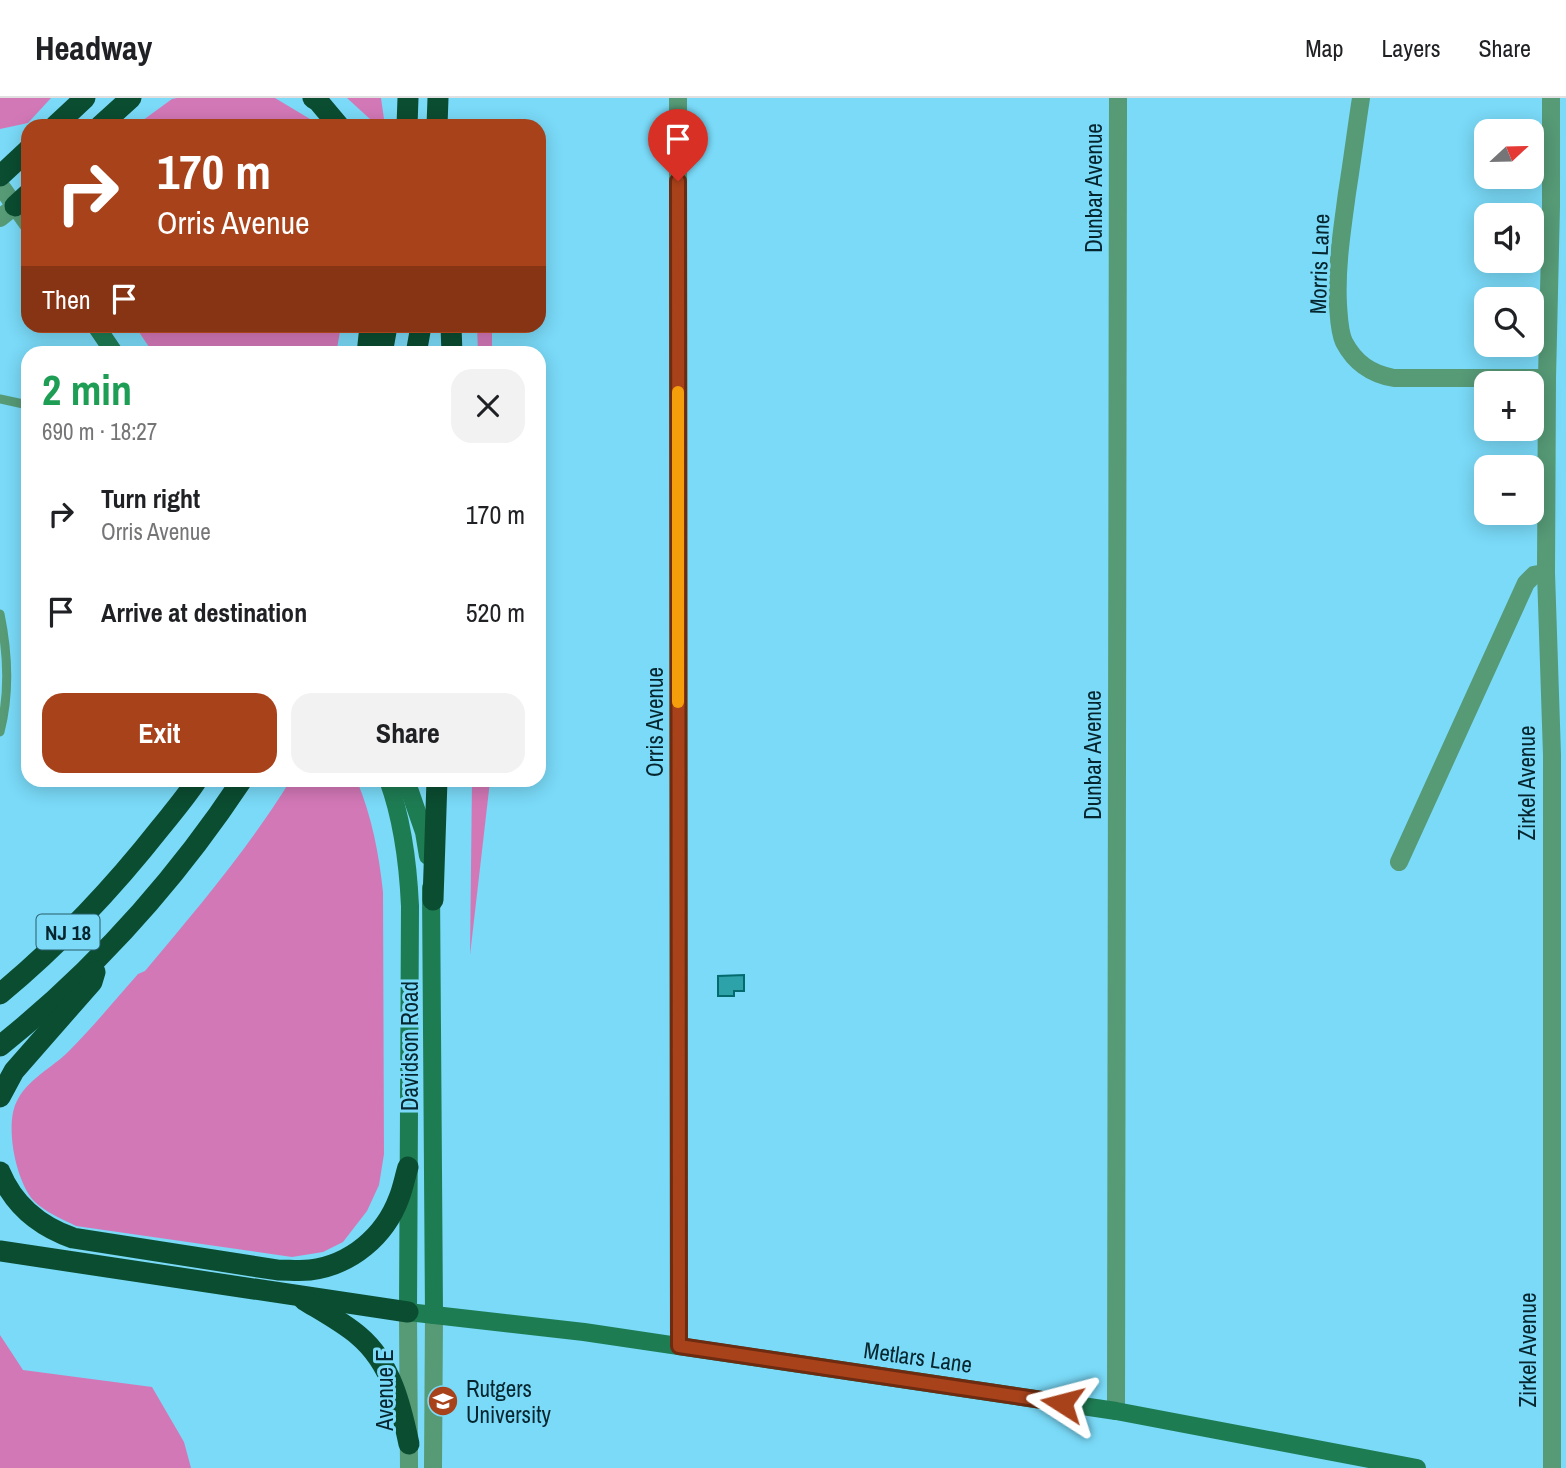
<!DOCTYPE html>
<html lang="en">
<head>
<meta charset="utf-8">
<style>
	:root { --surface:#fff; --page:#f2f2f2; --text:#202124; --muted:#757577; --line:#e0e0e0; --accent:#a8421a }
	body { margin:0; font-family:"Archivo Narrow",sans-serif; background:var(--page); color:var(--text); height:100vh; display:flex; flex-direction:column; font-size:26px; white-space:nowrap }
	* { box-sizing:border-box; margin:0 }
	p { font-size:23px; color:var(--muted) }
	.icon { flex:none; width:38px; height:38px; fill:none; stroke:currentColor; stroke-width:2; stroke-linecap:round; stroke-linejoin:round }
	.map { position:relative; flex:1; overflow:hidden }
	.side { position:absolute; left:21px; top:248px; width:525px; height:441px; display:flex; flex-direction:column; background:var(--surface); border-radius:21px; box-shadow:0 4px 18px #0003 }
	.side>* { flex:none }
	.top-card { position:absolute; left:21px; top:21px; width:525px; height:214px; border-radius:21px; box-shadow:0 4px 18px #0003; background:#a8421a; color:#fff; overflow:hidden }
	.needle { width:46px; rotate:68deg }
	.buttons { position:absolute; left:1474px; top:21px; display:grid; gap:14px }
	.buttons a { display:grid; place-items:center; width:70px; height:70px; border-radius:14px; background:var(--surface); box-shadow:0 4px 18px #0003; font-size:35px }
	.pin { position:absolute; display:grid; place-items:center; width:60px; height:60px; color:#fff; margin:-72px -30px; border-radius:50% 50% 50% 0; rotate:-45deg; box-shadow:0 0 7px #0007 }
	.pin .icon { rotate:45deg }
	.me { position:absolute; width:77px; margin:-38px; rotate:279deg; stroke-linejoin:round; filter:drop-shadow(0 0 5px #0008) }
	.turn { display:flex; align-items:center; gap:24px; height:147px; padding:0 21px; font-size:32px }
	.turn .icon { width:91px; height:91px; stroke-width:2.5 }
	.turn b { display:block; font-size:49px; line-height:60px }
	.then { display:flex; align-items:center; height:66px; padding:0 21px; background:#0003; gap:14px; font-size:26px }
	.round { display:grid; place-items:center; flex:none; width:74px; height:74px; border-radius:21px; background:var(--page) }
	.summary { display:flex; align-items:center; justify-content:space-between; height:119px; padding:0 21px }
	h1 { font-size:42px; font-weight:700; line-height:52px; color:#1e9e55 }
	.cta { display:flex; gap:14px; margin-top:auto; padding:14px 21px }
	.cta a { flex:1; height:80px; border-radius:21px; background:var(--accent); color:#fff; font-size:28px; font-weight:700; line-height:80px; text-align:center }
	.cta a+a { background:var(--page); color:var(--text) }
	ul { padding:0; list-style:none }
	li { display:flex; align-items:center; gap:21px; height:98px; padding:0 21px }
	li div { flex:1 }
	li b { display:block; font-size:26px }
	li em { font-style:normal }
	header { display:flex; align-items:center; gap:42px; box-sizing:border-box; height:98px; padding:0 35px; background:var(--surface); border-bottom:2px solid var(--line) }
	header strong { font-size:33px }
	nav { display:flex; gap:38px; margin-inline-start:auto; font-size:24px }
	.map>svg:first-child { display:block }
	.forest { fill:#d378b7 }
	.building { fill:#2da2a8; stroke:#046a6e; stroke-width:2 }
	.lines { fill:none; stroke-linecap:round; stroke-linejoin:round }
	.service { stroke:#569a76; stroke-width:9 }
	.minor { stroke:#569a76; stroke-width:18 }
	.tertiary { stroke:#569a76; stroke-width:18 }
	.secondary { stroke:#1e7c53; stroke-width:18 }
	.motorway { stroke:#0b4d31; stroke-width:21 }
	.route-casing { stroke:#6d2b11; stroke-width:18 }
	.route { stroke:#a8421a; stroke-width:12 }
	.slow { stroke:#f59e0b; stroke-width:12 }
	.labels { text-anchor:middle; dominant-baseline:central; stroke-width:6; stroke-linejoin:round; paint-order:stroke }
	.shield { fill:#7adaf8; stroke:#295c6b; stroke-width:2 }
	.shield-label { font-size:21px; font-weight:bold; fill:#06262f }
	.street-label { font-size:23px; fill:#06262f; stroke:#7adaf8 }
	.poi-label { font-size:23px; fill:#06262f; stroke:#7adaf8; text-anchor:start }
</style>
</head>
<body>
<header>
<strong>Headway</strong>
<nav><a>Map</a><a>Layers</a><a>Share</a></nav>
</header>
<div class="map">
<svg width="1566" height="1370" viewBox="0 0 1566 1370">
	<rect width="100%" height="100%" fill="#7adaf8"/>
	<g class="forest">
		<path d="M0 0H51L28 25 0 31Z"/>
		<path d="M177 0H275L310 21 314 28H135L172 1Z"/>
		<path d="M347 0H381L384 21 376 24 370 21Z"/>
		<path d="M135 228H341L336 256 153 255Z"/>
		<path d="M477 228H492V255H478Z"/>
		<path d="M290 683H357C372 719 379 756 383 794L384 1056 379 1087 367 1113 343 1144 323 1154 292 1159 76 1128C62 1121 45 1114 34 1103 16 1084 5 1029 16 1005 27 981 51 971 69 953 93 929 115 902 138 876L145 873C196 812 248 751 290 683Z"/>
		<path d="M472 683H490L470 857Z"/>
		<path d="M0 1237 23 1272 152 1289 184 1344 191 1370H0Z"/>
	</g>
	<path class="building" d="M744 877V893H734V898H718V878Z"/>
	<g class="lines">
		<g class="service">
			<path d="M0 301 28 307"/>
			<path d="M0 516C8 555 10 595 0 634"/>
		</g>
		<g class="minor">
			<path d="M678 0 679 1248"/>
			<path d="M1361 0C1356 32 1352 64 1347 95 1342 133 1336 169 1338 207 1339 219 1339 233 1344 244 1355 265 1371 276 1394 280H1547"/>
			<path d="M1551 0V108L1547 280 1546 475 1552 657V1370"/>
			<path d="M0 87 28 126"/>
			<path d="M0 120 15 108"/>
			<path d="M1399 764 1526 485 1534 477 1546 475"/>
			<path d="M1116 1313 1118 0"/>
		</g>
		<g class="tertiary">
			<path d="M408 1214 409 1370"/>
			<path d="M433 1370 434 1217"/>
		</g>
		<g class="secondary">
			<path d="M96 228 115 256"/>
			<path d="M388 682C403 723 408 765 410 808L408 1214 584 1234 1116 1313 1417 1370"/>
			<path d="M406 682 424 734 428 758"/>
			<path d="M431 790 434 1217"/>
		</g>
		<g class="motorway">
			<path d="M313 0 318 3 339 28"/>
			<path d="M55 28 85 0"/>
			<path d="M100 28 131 0"/>
			<path d="M407 28 408 0"/>
			<path d="M437 28 438 0"/>
			<path d="M0 78 28 52"/>
			<path d="M15 108 28 96"/>
			<path d="M451 228 452 256"/>
			<path d="M367 256 370 228"/>
			<path d="M382 256 387 228"/>
			<path d="M416 256 421 228"/>
			<path d="M433 802 437 682"/>
			<path d="M0 896C59 847 113 790 161 729 173 714 186 699 197 682"/>
			<path d="M0 948C94 873 175 783 242 682"/>
			<path d="M0 999 14 973 92 884 95 874"/>
			<path d="M0 1074C14 1108 39 1128 73 1140L278 1172C289 1172 300 1173 310 1172 351 1167 385 1138 399 1100 403 1090 405 1079 408 1069"/>
			<path d="M0 1153 408 1214"/>
			<path d="M304 1202C322 1213 344 1225 359 1238 391 1265 401 1308 409 1346"/>
		</g>
	</g>
	<g class="lines">
		<g class="route-casing">
			<path id="route" d="M678 83 679 1248 1062 1305"/>
		</g>
		<use href="#route" class="route"/>
		<path class="slow" d="M678 294V604"/>
	</g>
	<defs>
		<g id="university-disc" transform="scale(1.575)"><circle r="9.5" fill="#a8421a" stroke="#7adaf8"/><path d="M0-5L7-2L0 1L-7-2ZM-4 1L0 2.5L4 1V4Q0 6-4 4Z" fill="#fff"/></g>
	</defs>
	<g fill-rule="evenodd">
		<use href="#university-disc" x="443" y="1303"/>
	</g>
	<g class="labels">
		<rect class="shield" x="36.5" y="816.5" width="63" height="35" rx="5"/>
		<g class="shield-label">
			<text x="68" y="834">NJ 18</text>
		</g>
		<g class="street-label">
			<text transform="translate(1093 90) rotate(-90)">Dunbar Avenue</text>
			<text transform="translate(1319 166) rotate(-88)">Morris Lane</text>
			<text transform="translate(654 624) rotate(-90)">Orris Avenue</text>
			<text transform="translate(1092 657) rotate(-90)">Dunbar Avenue</text>
			<text transform="translate(1526 685) rotate(-90)">Zirkel Avenue</text>
			<text transform="translate(409 948) rotate(-90)">Davidson Road</text>
			<text transform="translate(1527 1252) rotate(-90)">Zirkel Avenue</text>
			<text transform="translate(918 1259) rotate(8)">Metlars Lane</text>
			<text transform="translate(384 1292) rotate(-90)">Avenue E</text>
		</g>
		<g class="poi-label">
			<text x="466" y="1290">Rutgers<tspan x="466" dy="26">University</tspan></text>
		</g>
	</g>
</svg>
<div class="buttons">
<a><svg class="needle" viewBox="-14 -14 28 28"><path d="M0-13l5 13h-10z" fill="#e53935"/><path d="M0 13l5-13h-10z" fill="#757577"/></svg></a>
<a><svg class="icon" aria-label="sound" viewBox="0 0 24 24"><path d="M4 9h4l5-4v14l-5-4H4zM17 9q2 3 0 6"/></svg></a>
<a><svg class="icon" aria-label="search" viewBox="0 0 24 24"><circle cx="10" cy="10" r="6"/><path d="M15 15l6 6"/></svg></a>
<a>+</a>
<a>−</a>
</div>
<div class="pin" style="left:678px;top:83px;background:#d93025"><svg class="icon" aria-label="arrive" viewBox="0 0 24 24"><path d="M6 21V4h12l-3 4 3 4H6"/></svg></div>
<svg class="me" style="left:1062px;top:1305px" viewBox="-20 -20 40 40"><path d="M0-17L14 15 0 8-14 15z" fill="#a8421a" stroke="#fff" stroke-width="4"/></svg>
<div class="top-card">
<div class="turn"><svg class="icon" aria-label="right" viewBox="0 0 24 24"><path d="M7 20v-9h11M14 6l5 5-5 5"/></svg><div><b>170 m</b>Orris Avenue</div></div>
<div class="then">Then<svg class="icon" aria-label="arrive" viewBox="0 0 24 24"><path d="M6 21V4h12l-3 4 3 4H6"/></svg></div>
</div>
<section class="side">
<div class="summary"><div><h1>2 min</h1><p>690 m · 18:27</p></div><a class="round"><svg class="icon" aria-label="close" viewBox="0 0 24 24"><path d="M6 6l12 12M18 6L6 18"/></svg></a></div>
<ul>
<li><svg class="icon" aria-label="right" viewBox="0 0 24 24"><path d="M7 20v-9h11M14 6l5 5-5 5"/></svg><div><b>Turn right</b><p>Orris Avenue</p></div><em>170 m</em></li>
<li><svg class="icon" aria-label="arrive" viewBox="0 0 24 24"><path d="M6 21V4h12l-3 4 3 4H6"/></svg><div><b>Arrive at destination</b></div><em>520 m</em></li>
</ul>
<div class="cta"><a>Exit</a><a>Share</a></div>
</section>
</div>
</body>
</html>
